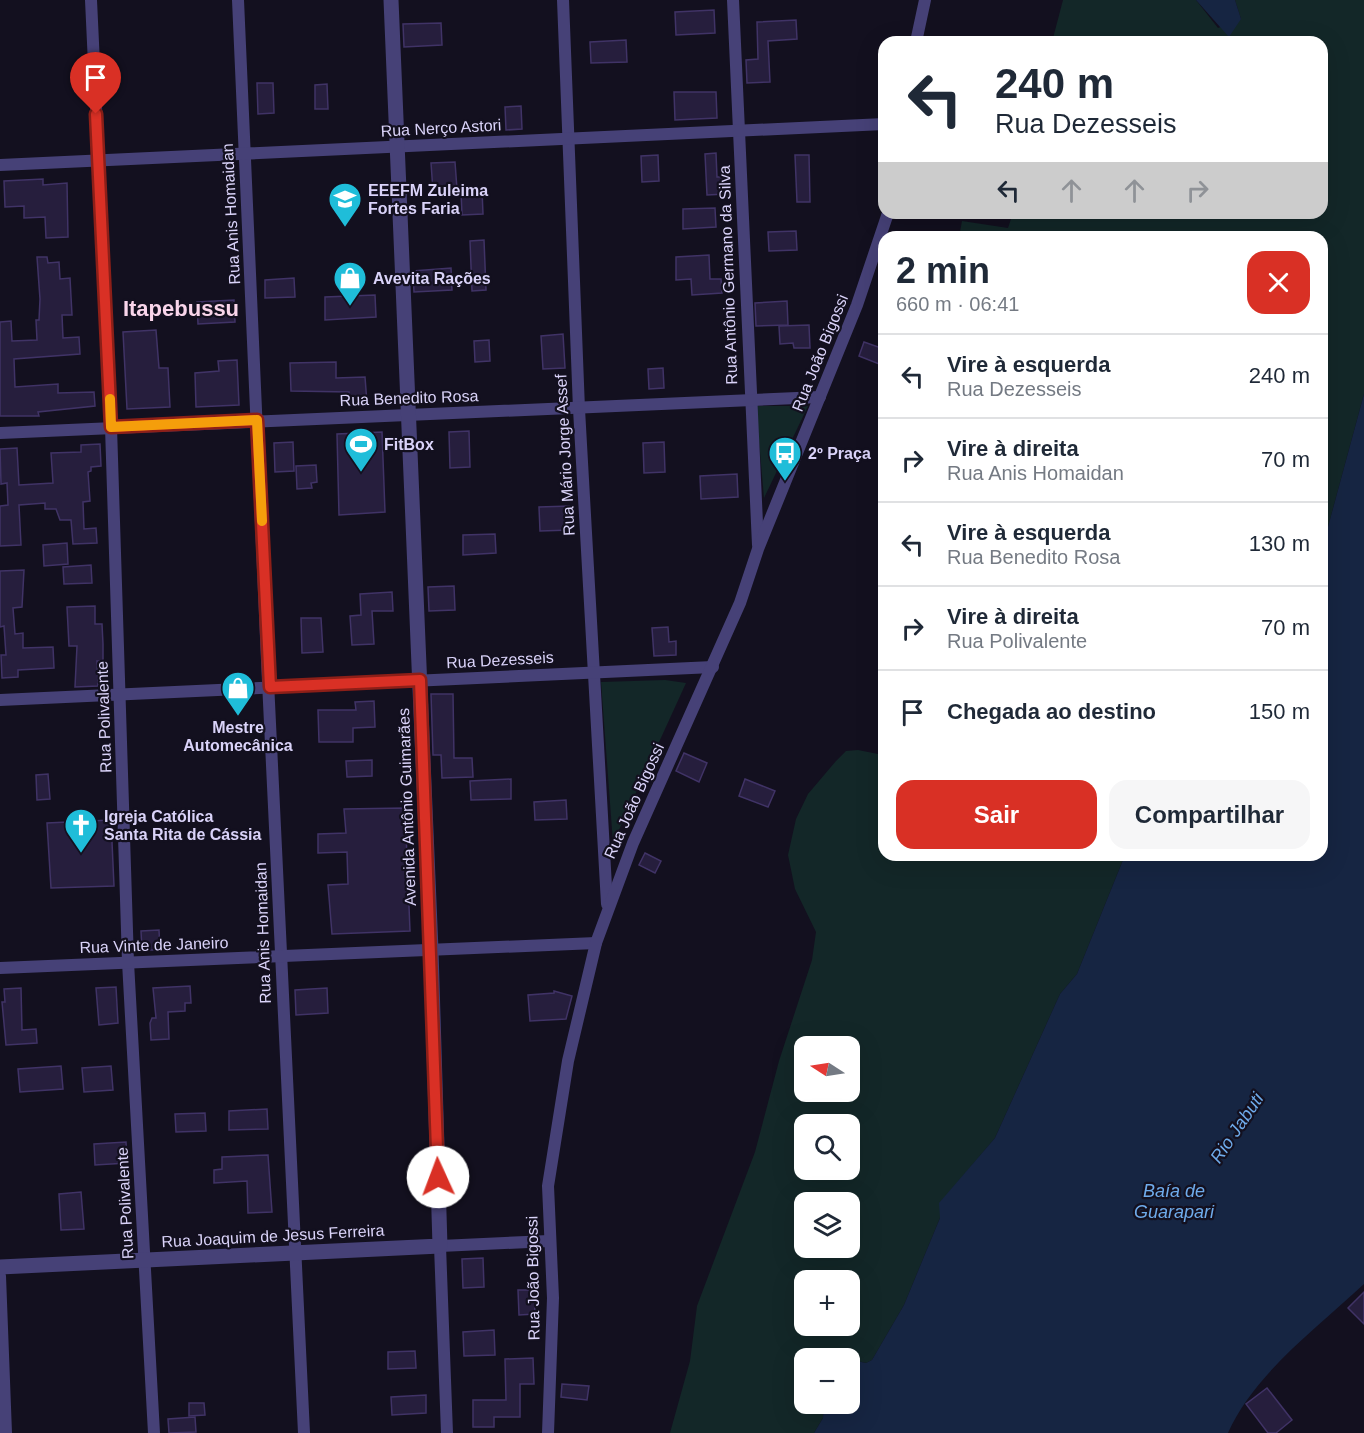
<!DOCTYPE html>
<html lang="pt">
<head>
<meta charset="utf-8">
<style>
	:root { --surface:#fff; --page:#f6f6f7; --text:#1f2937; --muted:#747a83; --line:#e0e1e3; --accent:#d93025 }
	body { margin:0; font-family:Arial,sans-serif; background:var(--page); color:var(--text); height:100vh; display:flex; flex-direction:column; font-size:22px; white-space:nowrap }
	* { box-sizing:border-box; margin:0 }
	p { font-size:20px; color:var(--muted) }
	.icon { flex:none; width:33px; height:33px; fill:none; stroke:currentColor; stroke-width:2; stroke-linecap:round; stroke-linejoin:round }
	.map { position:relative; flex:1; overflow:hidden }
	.panel { position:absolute; left:878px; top:231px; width:450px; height:630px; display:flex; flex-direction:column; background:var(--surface); border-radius:18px; box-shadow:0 6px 24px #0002 }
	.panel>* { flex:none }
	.banner { position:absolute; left:878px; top:36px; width:450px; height:183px; border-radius:18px; box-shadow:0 6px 24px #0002; background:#fff; color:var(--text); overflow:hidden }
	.needle { width:39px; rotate:282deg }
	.controls { position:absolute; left:794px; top:1036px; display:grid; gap:12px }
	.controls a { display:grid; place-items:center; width:66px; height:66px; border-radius:12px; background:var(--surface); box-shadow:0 6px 24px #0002; font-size:30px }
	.pin { position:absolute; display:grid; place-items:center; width:51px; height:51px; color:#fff; margin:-62px -26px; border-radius:50% 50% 50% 0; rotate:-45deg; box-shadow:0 0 6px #0007 }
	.pin .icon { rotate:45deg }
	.me { position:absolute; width:66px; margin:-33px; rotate:358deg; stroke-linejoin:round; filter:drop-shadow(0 0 4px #0008) }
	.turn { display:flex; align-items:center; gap:21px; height:126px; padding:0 18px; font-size:27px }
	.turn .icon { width:78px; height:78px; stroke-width:2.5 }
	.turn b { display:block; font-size:42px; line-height:51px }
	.lanes { display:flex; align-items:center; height:57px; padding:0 18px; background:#0003; justify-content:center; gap:30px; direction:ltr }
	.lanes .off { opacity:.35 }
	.round { display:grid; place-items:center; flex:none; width:63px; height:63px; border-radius:18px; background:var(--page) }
	.overview { display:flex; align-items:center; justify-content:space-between; height:102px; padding:0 18px }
	h1 { font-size:36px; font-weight:700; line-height:45px }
	.button { display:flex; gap:12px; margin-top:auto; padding:12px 18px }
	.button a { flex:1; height:69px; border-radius:18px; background:var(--accent); color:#fff; font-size:24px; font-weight:700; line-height:69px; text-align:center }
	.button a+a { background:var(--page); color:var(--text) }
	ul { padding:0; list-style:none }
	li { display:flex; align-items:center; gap:18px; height:84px; padding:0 18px; border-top:2px solid var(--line) }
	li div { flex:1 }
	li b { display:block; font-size:22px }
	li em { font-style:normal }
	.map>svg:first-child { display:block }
	.green { fill:#132728; fill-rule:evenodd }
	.water { fill:#162542 }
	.building { fill:#261e3d; stroke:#403366; stroke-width:1.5 }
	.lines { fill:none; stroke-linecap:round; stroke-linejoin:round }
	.minor { stroke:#464177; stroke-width:12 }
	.tertiary { stroke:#464177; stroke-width:15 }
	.route-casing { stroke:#8d1f18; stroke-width:15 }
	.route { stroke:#d93025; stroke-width:10 }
	.slow { stroke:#f59e0b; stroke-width:10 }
	.labels { text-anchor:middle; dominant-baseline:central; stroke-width:4.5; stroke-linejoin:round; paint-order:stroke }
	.street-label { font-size:16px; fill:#dad3f9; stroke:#13101f }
	.poi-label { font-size:16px; font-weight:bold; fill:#dad3f9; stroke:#13101f; text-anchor:start }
	.water-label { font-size:18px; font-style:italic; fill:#6fabeb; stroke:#13101f }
	.district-label { font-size:22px; font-weight:bold; fill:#f9d5ea; stroke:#13101f }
</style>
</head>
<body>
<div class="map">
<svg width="1364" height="1433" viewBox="0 0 1364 1433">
	<rect width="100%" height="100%" fill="#13101f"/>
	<g class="green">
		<path d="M1063 0H1196L1218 28 1241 19 1235 0H1364V394L1322 549V237H959L962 221 1008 228 1013 213H1322V42H1052Z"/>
		<path d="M756 406H808L764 498Z"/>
		<path d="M665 680 686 683 613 843 601 682Z"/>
		<path d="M858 750 883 755 884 855H1125L1077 974 1060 994 995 1138 940 1203V1218L904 1305 872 1360 866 1363 831 1355 823 1359H804V1404H824L823 1418 814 1433H670L690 1361 697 1306 755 1152 779 1061 812 960 816 932 795 889 788 855 796 819 808 794 836 761 846 751ZM804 1047H849V1092H804ZM804 1125H849V1170H804ZM804 1203H849V1248H804ZM804 1281H849V1326H804Z"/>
	</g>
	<g class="water">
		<path d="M1196 0H1235L1241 19 1229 37Z"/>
		<path d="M1364 394V1284C1317 1328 1254 1374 1228 1433H814L823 1418 824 1404H849V1359H823C836 1352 852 1360 866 1363L872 1360 904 1305 940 1218 939 1203 995 1138 1060 994 1077 974 1125 855H1322V549Z"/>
	</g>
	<g class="building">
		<path d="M714 10 715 33 676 35 675 12Z"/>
		<path d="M796 20 797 39 768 41 770 82 747 83 746 60 758 59 757 22Z"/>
		<path d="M441 23 442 45 404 47 403 24Z"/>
		<path d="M626 40 627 62 591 63 590 42Z"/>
		<path d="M257 83H273L274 113 258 114Z"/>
		<path d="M327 84 328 109H315V85Z"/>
		<path d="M674 92H716L717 118 675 120Z"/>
		<path d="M521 106 522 129 506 130 505 107Z"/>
		<path d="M716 153 717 177H725L726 194 707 195 705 154Z"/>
		<path d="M658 155 659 181 642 182 641 156Z"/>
		<path d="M795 155H809L810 202H797Z"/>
		<path d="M455 162 457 189 433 191 431 163Z"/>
		<path d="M43 179V185L67 183 68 237 46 238 45 217 24 218V206L5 207 4 181Z"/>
		<path d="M482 190 483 214 462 215 461 191Z"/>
		<path d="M715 208 716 227 683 229V209Z"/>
		<path d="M796 231 797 250 769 251 768 232Z"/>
		<path d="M484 240 486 290 472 291 470 241Z"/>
		<path d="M709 255 710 279H721L722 293 692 295 691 279 676 280V257Z"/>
		<path d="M37 257H47L48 263 59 262 60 279 70 278 72 315H62L63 338 79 337 80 354 14 359 15 387 58 384V393L94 392 95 406 38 412 39 416H0V322L11 321 12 341 37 340 36 320H39L40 299Z"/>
		<path d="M451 268 452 290 414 292 413 271Z"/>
		<path d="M294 278 295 297 265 298V280Z"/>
		<path d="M375 295 376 317 325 320V297Z"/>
		<path d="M234 300 235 322 198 324 197 302Z"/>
		<path d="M787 301 788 325 756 326 755 303Z"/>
		<path d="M809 325 810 348H794L793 343 780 344 779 326Z"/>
		<path d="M156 330 159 368H168L170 407 127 409 123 332Z"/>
		<path d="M563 334 565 368 543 369 541 336Z"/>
		<path d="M489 340 490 361 475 362 474 341Z"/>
		<path d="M864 342 884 349V366L859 356Z"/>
		<path d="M237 360 239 405 196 407 195 373 219 371 218 361Z"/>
		<path d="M336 362V378L365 377 367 403 350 404 349 392 291 391 290 363Z"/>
		<path d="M663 368 664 388 649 389 648 369Z"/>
		<path d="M469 431 470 467 450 468 449 432Z"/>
		<path d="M382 432 385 512 339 515 337 434Z"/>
		<path d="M293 442 294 471 275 472 274 443Z"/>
		<path d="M664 442 665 472 644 473 643 443Z"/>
		<path d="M100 444 101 466 91 467V471L88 472 90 501 83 502 84 529 96 528 97 543 73 544 71 520H60L56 509H45V503L19 505 21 545 0 546V506L8 505 7 483 1 484 0 449 17 448 19 485 53 483 51 453 81 452V445Z"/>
		<path d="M316 465 317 482 311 483 312 488 297 489 296 466Z"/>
		<path d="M737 474 738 497 701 499 700 476Z"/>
		<path d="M570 506 571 530 540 531 539 507Z"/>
		<path d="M495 534 496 553 463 555V535Z"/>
		<path d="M67 543 68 564 44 566 43 545Z"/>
		<path d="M91 565 92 583 64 584 63 567Z"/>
		<path d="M24 570 22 607 13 608 15 634 23 633V648L53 647 54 668 18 670V677L2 678 1 655H6L4 626 0 627V571Z"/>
		<path d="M454 586 455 610 429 611 428 587Z"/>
		<path d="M392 592 393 611H372L374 644 352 645 350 616 361 615 360 594Z"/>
		<path d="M95 606V624H102L103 644V661H97L98 686 75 687 77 646H69L67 607Z"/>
		<path d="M301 618H321L323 652 302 653Z"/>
		<path d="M668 627 669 642 676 641V655L654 656 652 628Z"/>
		<path d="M431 694H453L454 758H472L473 777 442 778 441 755H433Z"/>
		<path d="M374 701 375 727 353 728V742H319L318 710H356L355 702Z"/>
		<path d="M684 753 707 763 699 782 676 771Z"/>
		<path d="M372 760V776L347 777 346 761Z"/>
		<path d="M48 774 50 799 37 800 36 775Z"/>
		<path d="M511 779V799L471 800 470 781Z"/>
		<path d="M745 779 775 791 768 807 739 796Z"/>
		<path d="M566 800 567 819 535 820 534 802Z"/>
		<path d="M405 808 410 931 332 934 328 885 348 884 347 852 318 853V834L346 833 344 809Z"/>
		<path d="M111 820 114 886 51 888 47 823Z"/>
		<path d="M645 853 661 861 655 873 639 865Z"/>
		<path d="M159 930 160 950H142L141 931Z"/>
		<path d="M190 986 191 1003H185V1011L168 1012 169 1039 151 1040 150 1023 152 1018H156L153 988Z"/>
		<path d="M116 987 118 1023 99 1025 96 988Z"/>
		<path d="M21 988 22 1030 36 1029 37 1043 6 1045 2 1002H5L4 989Z"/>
		<path d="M327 988 328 1013 296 1015 295 990Z"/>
		<path d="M554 991 572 996 566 1019 530 1021 528 995 554 993Z"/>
		<path d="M61 1066 63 1089 20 1092 18 1069Z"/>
		<path d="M111 1066 113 1090 84 1092 82 1068Z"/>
		<path d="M267 1109 268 1129 229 1130V1111Z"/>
		<path d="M205 1113 206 1131 176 1132 175 1114Z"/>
		<path d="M126 1142 127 1163 95 1165 94 1144Z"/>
		<path d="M268 1155 272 1212 248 1213 247 1181 214 1183V1170L222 1169V1157Z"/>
		<path d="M81 1192 84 1229 61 1230 59 1194Z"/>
		<path d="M483 1258 484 1287 463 1288 462 1259Z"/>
		<path d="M518 1290H534L535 1314 519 1315Z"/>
		<path d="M1364 1292V1324L1348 1308Z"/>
		<path d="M494 1330 495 1355 464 1356 463 1332Z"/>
		<path d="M415 1351 416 1368 388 1369V1352Z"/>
		<path d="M533 1358 534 1384H520V1417H494V1427H473V1400H506L505 1359Z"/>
		<path d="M562 1384 589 1386 587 1400 561 1397Z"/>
		<path d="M1267 1388 1292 1420 1276 1433H1268L1246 1404Z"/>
		<path d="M426 1395V1413L392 1415 391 1397Z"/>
		<path d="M189 1403H204L205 1415 189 1416Z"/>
		<path d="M195 1417 196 1432 169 1433 168 1419Z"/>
	</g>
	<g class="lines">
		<g class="minor">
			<path d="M91 0 111 427 128 962 154 1433"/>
			<path d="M238 0C259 478 279 955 304 1433"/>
			<path d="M563 0 579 409 607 904"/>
			<path d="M733 0 758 545"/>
			<path d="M916 42 925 0"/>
			<path d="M0 165 884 124"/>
			<path d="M0 433 820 397"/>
			<path d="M0 700 713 667"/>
			<path d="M0 968 596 943"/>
			<path d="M0 1276 6 1433"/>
			<path d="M447 1433 440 1246 549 1241"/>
			<path d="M548 1433 553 1298 548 1186 568 1061 596 943 633 843 740 603 758 549 857 305 888 213"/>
		</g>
		<path class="tertiary" d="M0 1267 440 1246 431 950 391 0"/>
	</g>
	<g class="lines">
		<g class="route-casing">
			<path id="route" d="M96 114 111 427 257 420 270 687 420 680 438 1177"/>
		</g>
		<use href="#route" class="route"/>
		<path class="slow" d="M110 399 111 427 257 420 262 521"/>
	</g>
	<defs>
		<g id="school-pin" transform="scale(1.725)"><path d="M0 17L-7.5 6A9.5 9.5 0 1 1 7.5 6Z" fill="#1fbdd9" stroke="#13101f"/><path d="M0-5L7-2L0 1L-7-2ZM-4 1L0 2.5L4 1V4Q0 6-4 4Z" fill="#fff"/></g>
		<g id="shop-pin" transform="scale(1.725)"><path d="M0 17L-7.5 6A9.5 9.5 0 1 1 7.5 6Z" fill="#1fbdd9" stroke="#13101f"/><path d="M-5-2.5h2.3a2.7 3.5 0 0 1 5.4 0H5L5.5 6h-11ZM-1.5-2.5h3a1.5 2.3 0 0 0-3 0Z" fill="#fff"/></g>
		<g id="stadium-pin" transform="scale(1.725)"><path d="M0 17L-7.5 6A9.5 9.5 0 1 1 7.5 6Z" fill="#1fbdd9" stroke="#13101f"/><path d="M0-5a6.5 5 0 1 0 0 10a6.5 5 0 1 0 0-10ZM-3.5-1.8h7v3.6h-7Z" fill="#fff"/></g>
		<g id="bus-pin" transform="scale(1.725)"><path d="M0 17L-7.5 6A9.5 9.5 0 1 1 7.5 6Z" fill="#1fbdd9" stroke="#13101f"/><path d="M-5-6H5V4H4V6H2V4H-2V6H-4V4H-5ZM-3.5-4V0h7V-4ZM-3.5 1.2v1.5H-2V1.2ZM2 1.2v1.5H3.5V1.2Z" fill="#fff"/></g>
		<g id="church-pin" transform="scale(1.725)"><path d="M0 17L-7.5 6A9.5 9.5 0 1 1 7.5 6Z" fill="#1fbdd9" stroke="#13101f"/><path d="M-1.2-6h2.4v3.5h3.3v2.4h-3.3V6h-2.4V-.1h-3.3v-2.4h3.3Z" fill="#fff"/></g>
	</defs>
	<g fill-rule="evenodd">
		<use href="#school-pin" x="345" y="199"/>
		<use href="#shop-pin" x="350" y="278"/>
		<use href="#stadium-pin" x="361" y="444"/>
		<use href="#bus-pin" x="785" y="453"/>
		<use href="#shop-pin" x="238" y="688"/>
		<use href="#church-pin" x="81" y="825"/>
	</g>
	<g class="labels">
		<g class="street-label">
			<text transform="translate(441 128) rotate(-3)">Rua Nerço Astori</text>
			<text transform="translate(231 214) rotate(-93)">Rua Anis Homaidan</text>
			<text transform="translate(728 275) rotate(-92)">Rua Antônio Germano da Silva</text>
			<text transform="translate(820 353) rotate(-68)">Rua João Bigossi</text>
			<text transform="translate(409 398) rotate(-2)">Rua Benedito Rosa</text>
			<text transform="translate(565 455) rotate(-93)">Rua Mário Jorge Assef</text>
			<text transform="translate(500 660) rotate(-3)">Rua Dezesseis</text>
			<text transform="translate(104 717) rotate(-92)">Rua Polivalente</text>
			<text transform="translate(634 801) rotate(-66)">Rua João Bigossi</text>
			<text transform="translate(407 807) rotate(-92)">Avenida Antônio Guimarães</text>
			<text transform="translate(263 933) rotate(-92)">Rua Anis Homaidan</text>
			<text transform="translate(154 945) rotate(-2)">Rua Vinte de Janeiro</text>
			<text transform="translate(125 1203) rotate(-93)">Rua Polivalente</text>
			<text transform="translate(273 1236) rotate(-3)">Rua Joaquim de Jesus Ferreira</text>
			<text transform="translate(533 1278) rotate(-91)">Rua João Bigossi</text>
		</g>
		<g class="poi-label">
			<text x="368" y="190">EEEFM Zuleima<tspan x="368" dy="18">Fortes Faria</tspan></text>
			<text x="373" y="278">Avevita Rações</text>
			<text x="384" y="444">FitBox</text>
			<text x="808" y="453">2º Praça</text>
			<text x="238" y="727" text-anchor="middle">Mestre<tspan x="238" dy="18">Automecânica</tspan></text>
			<text x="104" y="816">Igreja Católica<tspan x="104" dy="18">Santa Rita de Cássia</tspan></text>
		</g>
		<g class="water-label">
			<text transform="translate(1237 1128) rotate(-56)">Rio Jabuti</text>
			<text x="1174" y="1191">Baía de<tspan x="1174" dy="21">Guarapari</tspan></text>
		</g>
		<g class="district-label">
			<text x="181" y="308">Itapebussu</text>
		</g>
	</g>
</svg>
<div class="controls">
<a><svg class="needle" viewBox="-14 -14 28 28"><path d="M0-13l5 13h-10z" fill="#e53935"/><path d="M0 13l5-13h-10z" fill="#747a83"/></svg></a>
<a><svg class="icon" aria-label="search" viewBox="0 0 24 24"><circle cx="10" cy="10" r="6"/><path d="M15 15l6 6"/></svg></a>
<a><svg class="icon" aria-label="layers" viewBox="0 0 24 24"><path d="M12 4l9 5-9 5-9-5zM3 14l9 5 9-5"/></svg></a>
<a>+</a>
<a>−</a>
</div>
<div class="pin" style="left:96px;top:114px;background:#d93025"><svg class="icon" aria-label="arrive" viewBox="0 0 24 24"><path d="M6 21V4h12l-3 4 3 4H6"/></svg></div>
<svg class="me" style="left:438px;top:1177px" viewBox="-20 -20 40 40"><circle r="19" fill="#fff"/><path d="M0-13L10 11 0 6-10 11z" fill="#d93025"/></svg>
<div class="banner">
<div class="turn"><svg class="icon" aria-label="left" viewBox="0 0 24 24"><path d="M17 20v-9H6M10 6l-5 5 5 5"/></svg><div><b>240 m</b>Rua Dezesseis</div></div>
<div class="lanes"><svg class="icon" aria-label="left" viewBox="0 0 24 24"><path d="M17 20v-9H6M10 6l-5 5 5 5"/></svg><svg class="icon off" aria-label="ahead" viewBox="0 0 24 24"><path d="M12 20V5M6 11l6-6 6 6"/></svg><svg class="icon off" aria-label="ahead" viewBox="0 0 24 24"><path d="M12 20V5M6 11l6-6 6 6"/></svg><svg class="icon off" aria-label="right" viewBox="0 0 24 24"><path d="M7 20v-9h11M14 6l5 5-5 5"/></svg></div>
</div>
<section class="panel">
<div class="overview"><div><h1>2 min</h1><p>660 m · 06:41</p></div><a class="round" style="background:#d93025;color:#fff"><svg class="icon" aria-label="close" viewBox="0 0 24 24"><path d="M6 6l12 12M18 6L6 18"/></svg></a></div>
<ul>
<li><svg class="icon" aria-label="left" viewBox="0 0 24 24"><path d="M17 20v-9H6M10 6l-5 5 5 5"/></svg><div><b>Vire à esquerda</b><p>Rua Dezesseis</p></div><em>240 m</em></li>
<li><svg class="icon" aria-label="right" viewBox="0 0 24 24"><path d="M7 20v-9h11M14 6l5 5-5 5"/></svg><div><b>Vire à direita</b><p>Rua Anis Homaidan</p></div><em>70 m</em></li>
<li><svg class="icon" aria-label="left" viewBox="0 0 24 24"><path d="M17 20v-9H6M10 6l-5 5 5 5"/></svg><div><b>Vire à esquerda</b><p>Rua Benedito Rosa</p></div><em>130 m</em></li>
<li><svg class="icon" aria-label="right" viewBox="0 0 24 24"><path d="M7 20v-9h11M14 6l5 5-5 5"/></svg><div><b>Vire à direita</b><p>Rua Polivalente</p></div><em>70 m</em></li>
<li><svg class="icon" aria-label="arrive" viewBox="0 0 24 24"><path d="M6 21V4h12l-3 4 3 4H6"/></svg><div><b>Chegada ao destino</b></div><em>150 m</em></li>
</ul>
<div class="button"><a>Sair</a><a>Compartilhar</a></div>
</section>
</div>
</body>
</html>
